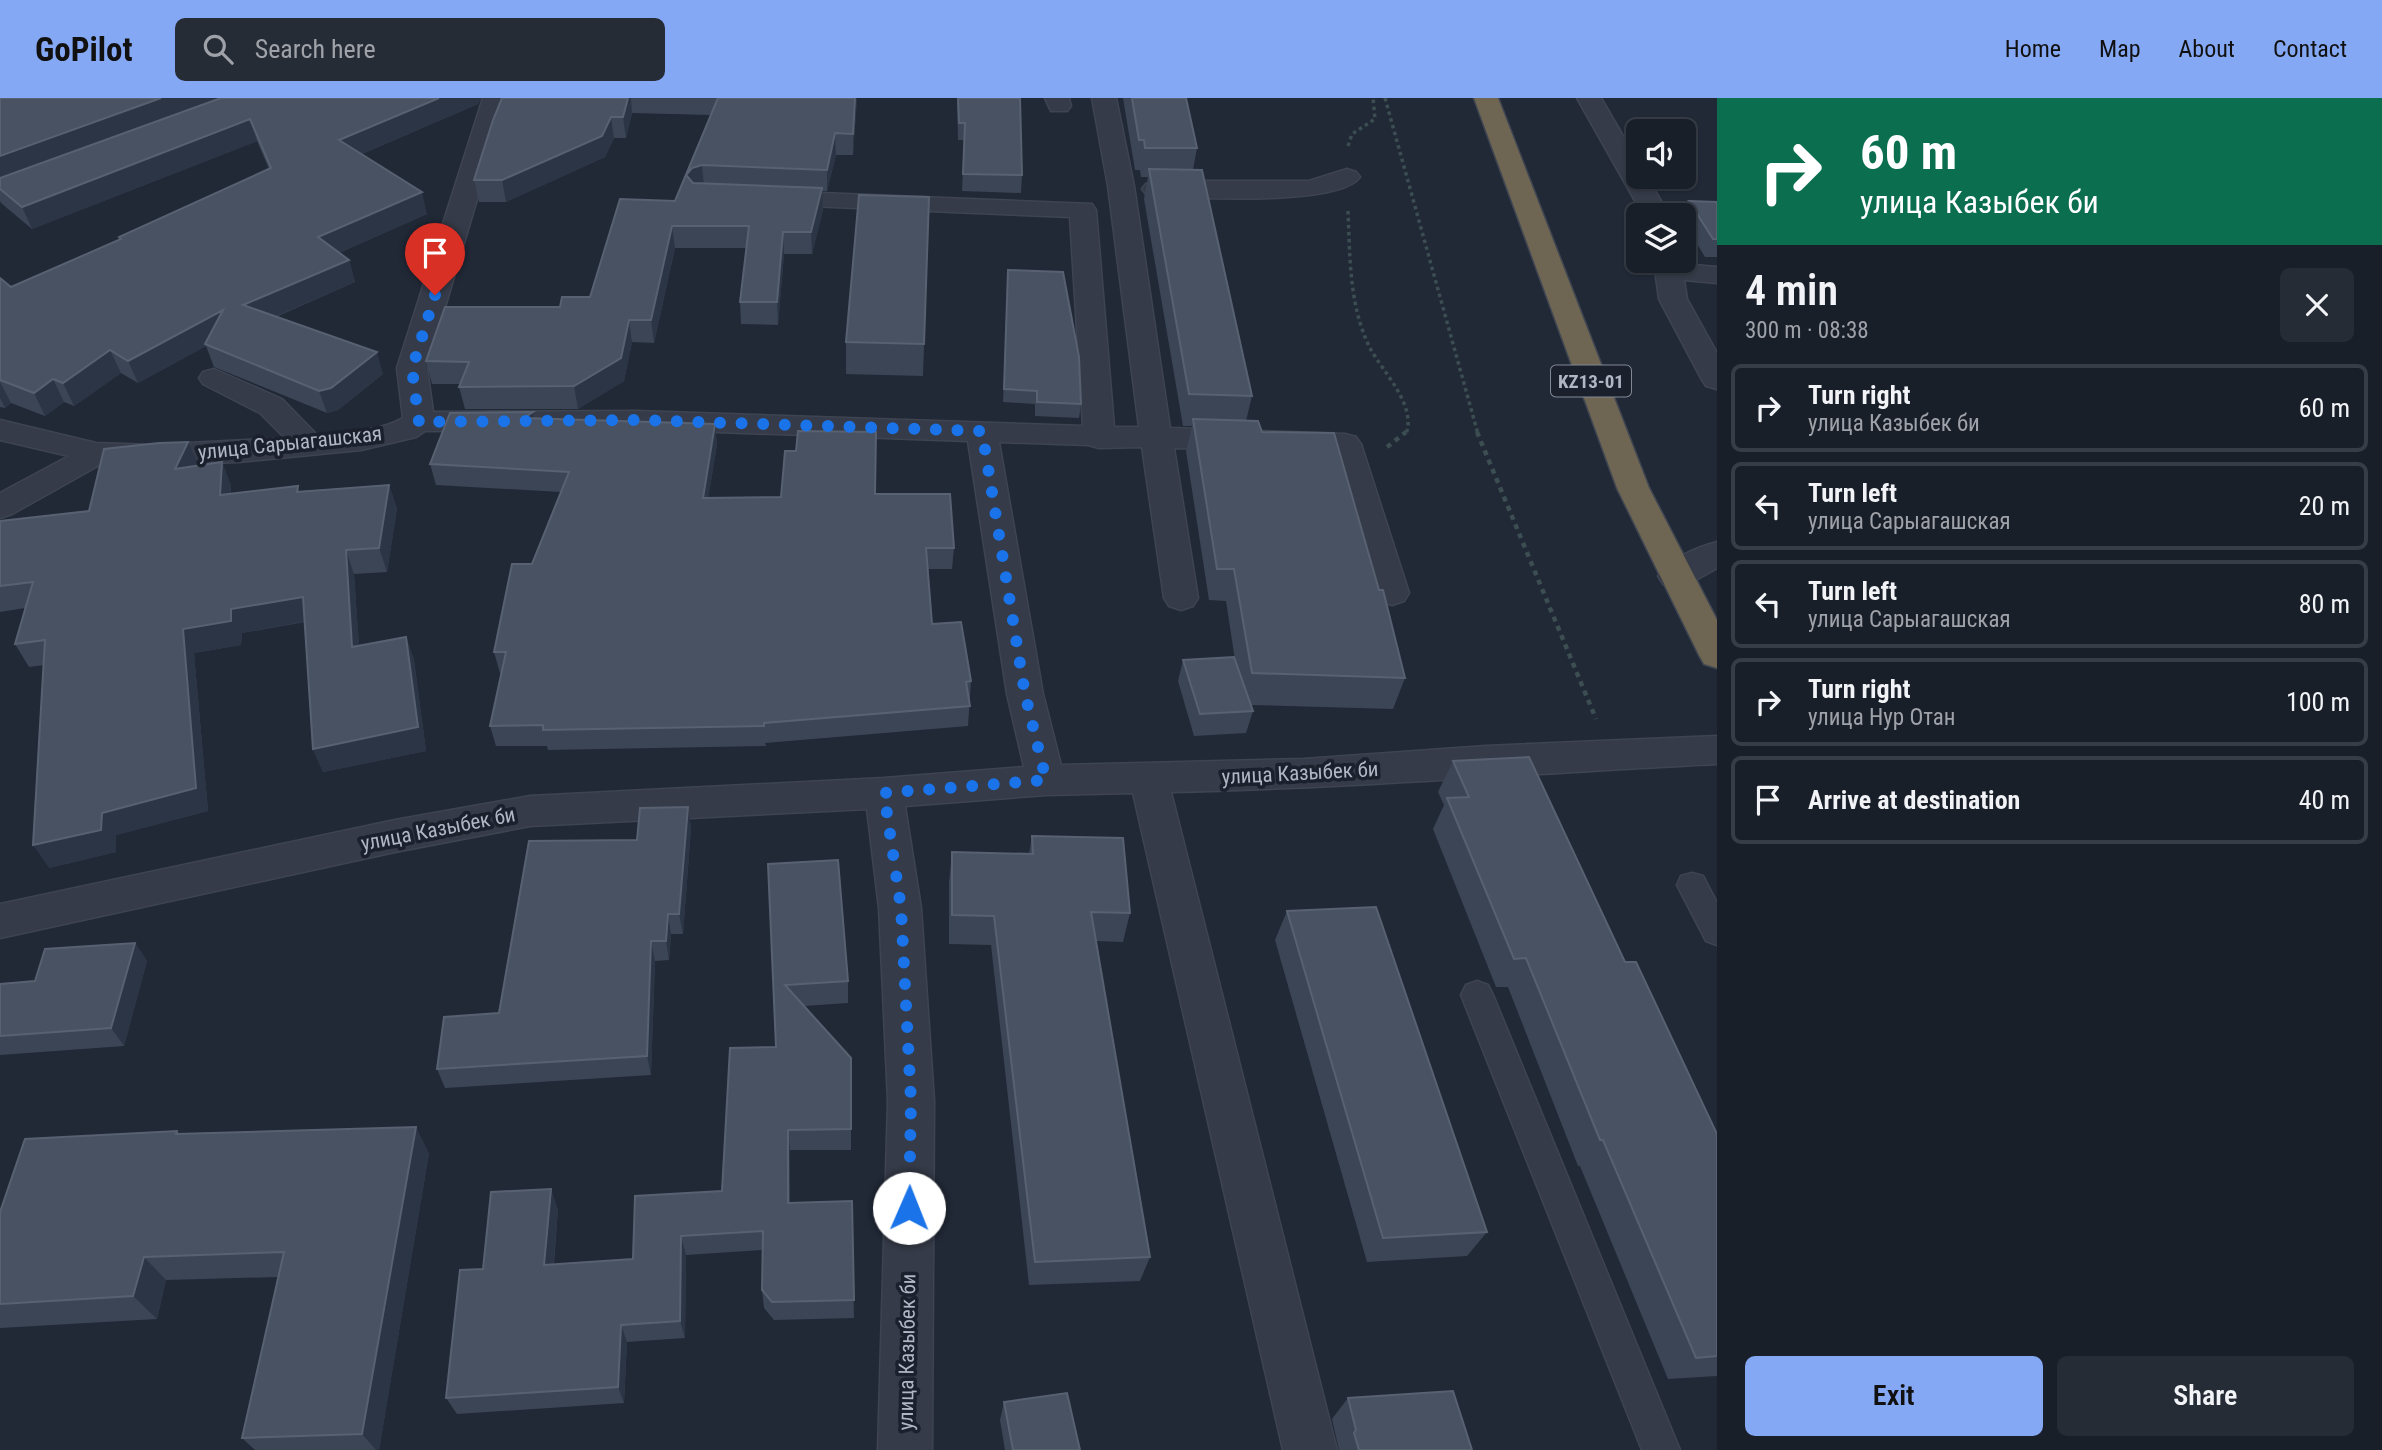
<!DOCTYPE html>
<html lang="en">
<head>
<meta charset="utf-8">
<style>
	:root { --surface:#191f29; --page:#262c35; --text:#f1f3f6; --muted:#9fa2a8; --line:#373d46; --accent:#85a8f4 }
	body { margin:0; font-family:"Roboto Condensed",sans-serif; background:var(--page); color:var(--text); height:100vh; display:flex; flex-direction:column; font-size:26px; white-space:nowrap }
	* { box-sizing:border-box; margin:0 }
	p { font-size:23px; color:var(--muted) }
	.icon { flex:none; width:38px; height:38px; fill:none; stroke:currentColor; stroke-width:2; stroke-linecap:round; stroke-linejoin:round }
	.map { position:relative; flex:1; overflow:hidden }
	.panel { display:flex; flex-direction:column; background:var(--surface); width:665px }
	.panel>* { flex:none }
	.guide { background:#0b6e4f; color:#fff; overflow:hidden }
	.fabs { position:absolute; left:1626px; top:21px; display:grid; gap:14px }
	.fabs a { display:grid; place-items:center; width:70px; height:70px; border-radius:10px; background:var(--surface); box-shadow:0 2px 5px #0004,0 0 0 2px var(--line); font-size:35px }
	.pin { position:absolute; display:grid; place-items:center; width:60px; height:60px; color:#fff; margin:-72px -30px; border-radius:50% 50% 50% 0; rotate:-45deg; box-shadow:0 0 7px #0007 }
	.pin .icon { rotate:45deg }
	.me { position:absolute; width:77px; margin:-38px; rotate:1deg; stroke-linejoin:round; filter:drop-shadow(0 0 5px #0008) }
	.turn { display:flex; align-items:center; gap:24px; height:147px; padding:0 28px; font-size:32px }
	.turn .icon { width:91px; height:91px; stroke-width:2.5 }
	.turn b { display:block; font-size:49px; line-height:60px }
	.round { display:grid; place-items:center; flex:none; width:74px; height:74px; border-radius:10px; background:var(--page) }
	.head { display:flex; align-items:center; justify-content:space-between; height:119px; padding:0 28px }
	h1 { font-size:42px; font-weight:600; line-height:52px }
	.cta { display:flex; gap:14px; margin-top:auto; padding:14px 28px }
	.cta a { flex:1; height:80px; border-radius:10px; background:var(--accent); color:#111; font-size:28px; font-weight:600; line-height:80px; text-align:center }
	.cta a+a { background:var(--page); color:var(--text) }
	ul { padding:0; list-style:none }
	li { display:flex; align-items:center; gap:21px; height:88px; margin:0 14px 10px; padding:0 14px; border:4px solid var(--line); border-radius:10px }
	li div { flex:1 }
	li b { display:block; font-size:26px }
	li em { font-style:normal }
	header { display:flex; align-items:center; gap:42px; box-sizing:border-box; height:98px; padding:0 35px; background:var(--accent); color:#111 }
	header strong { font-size:33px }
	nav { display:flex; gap:38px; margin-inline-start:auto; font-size:24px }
	.search { width:490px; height:63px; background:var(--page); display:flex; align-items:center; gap:18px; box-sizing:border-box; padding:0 24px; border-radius:10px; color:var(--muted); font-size:26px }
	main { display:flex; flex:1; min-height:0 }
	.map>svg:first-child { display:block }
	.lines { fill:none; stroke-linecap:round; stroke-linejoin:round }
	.lane-casing { stroke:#3e4451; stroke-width:3 }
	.street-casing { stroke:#3e4451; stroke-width:3 }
	.highway-casing { stroke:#3f4652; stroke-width:3 }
	.path-far1 { stroke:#3c4e51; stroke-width:3.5; stroke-dasharray:3.5 3.5; stroke-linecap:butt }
	.path { stroke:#3c4e51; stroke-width:4.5; stroke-dasharray:5 5; stroke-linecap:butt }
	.lane { fill:#353b48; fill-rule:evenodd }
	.street { fill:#353b48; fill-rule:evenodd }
	.highway { fill:#6e6552; fill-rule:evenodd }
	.wall { fill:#3c4556 }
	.shaded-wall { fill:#2c3545 }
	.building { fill:#485262; stroke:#586171; stroke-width:2 }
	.route { stroke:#1a73e8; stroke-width:12; stroke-dasharray:0 21.6 }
	.labels { text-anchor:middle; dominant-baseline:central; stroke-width:7; stroke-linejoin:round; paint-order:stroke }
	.shield { fill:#1a202c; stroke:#828996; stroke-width:2 }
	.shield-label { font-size:19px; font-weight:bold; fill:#afb6c4 }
	.street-label { font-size:21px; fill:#afb6c4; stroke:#1a202c }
</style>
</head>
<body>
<header>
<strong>GoPilot</strong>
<div class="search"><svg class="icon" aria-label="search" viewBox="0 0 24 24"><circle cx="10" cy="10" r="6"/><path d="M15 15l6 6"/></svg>Search here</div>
<nav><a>Home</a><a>Map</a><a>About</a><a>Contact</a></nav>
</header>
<main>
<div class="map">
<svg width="1717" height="1352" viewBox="0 0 1717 1352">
	<rect width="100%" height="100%" fill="#212937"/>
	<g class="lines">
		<g class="lane-casing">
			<g id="lane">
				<path d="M1692 775 1703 778 1717 805V847L1706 843 1677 787 1681 778Z"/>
				<path d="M1477 883 1488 887 1493 897 1680 1352H1642L1461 897 1466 887Z"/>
			</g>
		</g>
		<g class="street-casing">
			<g id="street">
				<path d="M483 0H507L427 270 433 314 636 313 1083 328 1070 119 762 106 758 101 762 96 771 93 1092 106 1096 112 1114 329H1139L1108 88 1092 0H1116L1134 88 1170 330 1345 336 1356 339 1361 346 1409 495 1404 503 1392 507 1380 503 1375 495 1332 355 1174 350 1198 500 1193 508 1181 512 1169 508 1164 500 1142 349 1099 350 1088 347 999 344 1043 596 1061 667 1304 661 1486 648 1717 638V666C1535 675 1353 690 1171 694L1337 1352H1283L1133 695 1046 697 905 708 921 810 934 1003 932 1352H878L888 1003 879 810 867 711 530 728 395 754 0 840V806L395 722 530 698 884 680 1024 669 1007 596 968 343 636 331 425 333 416 339 361 352 238 364 152 367 103 365 12 416 0 420V395L69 358 0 342V322L96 345 152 347 285 340 260 315 203 286 199 280 203 274 214 271 282 301 317 337C345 334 378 334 403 320L397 270Z"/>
				<path d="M1045 0H1069L1071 8 1067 13H1051Z"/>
				<path d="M1577 0H1601L1638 64V79H1647L1669 117H1643Z"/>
				<path d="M1347 71 1356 74 1360 79C1339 109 1194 99 1155 99L1146 96 1142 91 1146 86 1155 83H1309Z"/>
				<path d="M1654 163H1681L1682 166 1717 169V185L1684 182 1687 201 1717 255V291L1706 288 1702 282 1659 201Z"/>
				<path d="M1717 444V470C1699 480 1684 492 1663 486L1658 478C1668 461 1698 449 1717 444Z"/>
			</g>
		</g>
		<g class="highway-casing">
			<path id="highway" d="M1474 0H1498L1649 390 1717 522V570L1704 566 1699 557 1617 390Z"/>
		</g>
		<g class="path-far1">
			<path d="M1385 0 1478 336"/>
			<path d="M1348 48 1352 36 1375 21 1373 0"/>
			<path d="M1348 113C1350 159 1349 208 1370 250 1382 273 1417 307 1406 336"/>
		</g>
		<g class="path">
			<path d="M1477 334 1596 621"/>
			<path d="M1387 349 1406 334"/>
		</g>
		<use href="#lane" class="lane"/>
		<use href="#street" class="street"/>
		<use href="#highway" class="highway"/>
	</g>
	<g class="wall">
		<path d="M0 0H481L478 6 362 56 427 116 339 155 349 162 355 184 276 219 383 276 338 312 327 315 214 269 206 248 138 285 121 275 74 308 64 304 45 318 11 305 5 310 0 309V180L11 189 120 142 119 139 269 71 257 43 32 131 1 105 0 103Z"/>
		<path d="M502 0H857L853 57H836L827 93H822L823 112 812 156H784L778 227 741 226 740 204 747 150H675L654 245 632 244 624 283 578 311H465L459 289 460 286H432L426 263 560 209 590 199 675 103 711 17 632 15 626 40H614L605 59 506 104H479L474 82Z"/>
		<path d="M957 0H1020L1022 77 1021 95 962 93 964 42H958Z"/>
		<path d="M1123 0H1186L1197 50 1193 72 1252 298 1246 323 1262 334 1379 492 1405 580 1393 611 1250 607 1253 613 1246 635 1194 638 1178 583 1183 562H1235L1226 503 1209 502 1186 353 1192 328H1183L1144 101 1148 79H1141L1140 72H1135Z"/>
		<path d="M929 99 923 278 846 276V244Z"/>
		<path d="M1689 103 1717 104V159H1705L1684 124V117H1683Z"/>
		<path d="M1008 172 1081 306 1079 320 1035 318V306L1003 304Z"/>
		<path d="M533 314 535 320 715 326 717 347 708 400 781 399 875 396 954 450 952 471H927L932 526 971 583 968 628 765 645 766 648 548 652 547 648H496L490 628 502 575H500L494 554 561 394 436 387 430 366Z"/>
		<path d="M188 344 198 368 222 364 231 388V396L298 388 299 393 389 387 397 411 387 474 354 476 359 548 406 539 414 562 426 653 323 674 313 651 305 524 242 535 241 547 194 555 208 713 116 737V754L49 770 44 567 29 569 15 546 25 510 0 514V423L89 413Z"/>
		<path d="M1453 663 1625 864 1717 1036V1278L1668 1281 1580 1068H1578L1508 889H1496L1433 731 1444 707 1438 694Z"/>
		<path d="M688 709 691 730 683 836H671L669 862 655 863 651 977 445 990 437 971 499 915 637 742Z"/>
		<path d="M1032 738 1130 815 1123 844 1096 843 1150 1159 1140 1183 1029 1187 991 847 949 846V784L952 754 1029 756Z"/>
		<path d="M768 766 848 883V905L804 908 851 960V1052H790V1105L852 1103 854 1220 774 1222 764 1210 762 1192V1152L686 1157 685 1240 627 1244 624 1305 457 1316 446 1300 483 1171 558 1111 554 1166 633 1161 722 1093 776 949Z"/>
		<path d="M1287 813 1487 1134 1467 1158 1367 1164 1275 842Z"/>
		<path d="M135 845 147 863 124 948 0 957V886L35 883Z"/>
		<path d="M177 1033 180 1036 429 1055 379 1352H255L242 1340 278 1179 166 1182 157 1221 0 1230V1114Z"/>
		<path d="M1348 1300 1472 1352H1339L1332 1321Z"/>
		<path d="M1004 1304 1080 1352H1005L1000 1322Z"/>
	</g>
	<g class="shaded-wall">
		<path d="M161 0H226L0 83V58Z"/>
		<path d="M439 0H481L478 6 345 63 339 42Z"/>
		<path d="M628 0H631L632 15 626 40 623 19Z"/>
		<path d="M855 0H857L853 57V36Z"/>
		<path d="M611 19 614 40 605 59 506 104 502 82Z"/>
		<path d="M250 21 257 43 32 131 22 109Z"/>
		<path d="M835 35 836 57 827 93V72Z"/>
		<path d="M702 67 704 88 694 92 686 77 692 70Z"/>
		<path d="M822 90 823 112 812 156 811 134Z"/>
		<path d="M422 94 427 116 325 161 318 139Z"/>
		<path d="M672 128 675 150 654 245 651 222Z"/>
		<path d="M783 134 784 156 778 227 777 204Z"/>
		<path d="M349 162 355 184 251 229 243 207Z"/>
		<path d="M223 212 205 246 206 248 138 285 128 263Z"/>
		<path d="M629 222 632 244 624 283 578 311 574 288Z"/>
		<path d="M110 252 121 275 74 308 63 285Z"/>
		<path d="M377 254 383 276 338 312 327 315 319 293Z"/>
		<path d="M53 281 64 304 45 318 34 295Z"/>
		<path d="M0 284 11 305 5 310 0 300Z"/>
		<path d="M533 314 538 335 524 320Z"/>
		<path d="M715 326 717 347 705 420 703 400Z"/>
		<path d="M188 344 199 368 175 371Z"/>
		<path d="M222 364 231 388 230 421 220 397Z"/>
		<path d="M389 387 397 411 387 474 379 450Z"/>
		<path d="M346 452 354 476 361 573 352 549Z"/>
		<path d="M303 499 313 522 242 535 241 547 194 555 208 713 116 737V754L49 770 33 747 102 715 183 531 231 511Z"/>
		<path d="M406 539 414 562 426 653 323 674 313 651Z"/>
		<path d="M688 709 691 730 683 836 679 816Z"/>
		<path d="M668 816 671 836 669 862 666 843Z"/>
		<path d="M651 843 655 863 651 977 647 958Z"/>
		<path d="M135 845 147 863 124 948 111 930Z"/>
		<path d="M416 1029 429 1055 379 1352H376L362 1336Z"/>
		<path d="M788 1032 790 1052 789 1124 788 1105Z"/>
		<path d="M551 1091 558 1111 552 1185 544 1167Z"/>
		<path d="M681 1138 686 1157 685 1240 680 1223Z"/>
		<path d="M144 1159 166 1182 157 1221 133 1198Z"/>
		<path d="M621 1227 627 1244 624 1305 618 1289Z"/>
	</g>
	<g class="building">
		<path d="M0 0H161L0 58Z"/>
		<path d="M221 0H439L339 42 422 94 318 139 349 162 243 207 377 254 331 290 319 293 205 246 223 212 128 263 110 252 63 285 53 281 34 295 0 282V180L11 189 121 141 119 139 271 70 250 21 22 109 0 91V80Z"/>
		<path d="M502 0H628L623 19H611L602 38 502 82H474L493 22Z"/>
		<path d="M718 0H855L853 36 835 35 827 72 702 67 692 70 686 77 693 85 822 90 811 134H783L777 204H740L749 128H672L651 222H629L621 260 574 288 459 289 469 264 426 263 445 209H560L562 199H590L620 101 675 103Z"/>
		<path d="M958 0H1020L1022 77 963 76 965 25H959Z"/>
		<path d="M1132 0H1186L1197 50H1145L1144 42H1139Z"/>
		<path d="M1149 71 1202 72 1252 298 1189 296Z"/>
		<path d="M859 97 929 99 924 246 846 244Z"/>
		<path d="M1689 103 1717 104V141H1713Z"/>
		<path d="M1008 172 1063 174 1079 259 1081 306 1037 304V293L1004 291Z"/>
		<path d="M533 314 524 320 715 326 703 400 781 399 785 353H796L798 333 876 334 875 396H950L954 450H926L932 526 961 524 971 583 966 584 970 608 764 625V628L543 632V627L490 628 506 554H494L512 466H532L569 374 430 366 450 315Z"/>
		<path d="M1193 321 1258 323 1262 334 1334 335 1379 492H1383L1405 580 1252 575 1234 471H1217Z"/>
		<path d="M188 344 175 371 222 364 220 397 298 388 297 394 389 387 379 450 346 452 352 549 406 539 418 629 313 651 303 499 231 511V523L183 531 196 690 102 715 101 732 33 747 45 542 15 546 33 484 0 488V423L89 413 104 351 159 345Z"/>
		<path d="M1234 559 1253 613 1200 616 1183 562Z"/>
		<path d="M1529 659 1625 864H1636L1717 1036V1258L1696 1260 1603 1042H1600L1526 860 1514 861 1447 700 1469 699 1453 663Z"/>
		<path d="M688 709 679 816H668L666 843H651L647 958 437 971 444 919 499 915 529 743 637 742 640 710Z"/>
		<path d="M1032 738 1123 740 1130 815 1091 814 1150 1159 1035 1164 994 818 952 817V754L1033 756Z"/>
		<path d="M838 762 848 883 785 887 851 960V1031L788 1032V1105L852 1103 854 1202 772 1204 762 1192 763 1133 681 1138 680 1223 621 1227 618 1289 446 1300 460 1172 483 1171 491 1094 551 1091 544 1167 633 1161 635 1098 722 1093 730 950 776 949 768 766Z"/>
		<path d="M1376 809 1487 1134 1383 1140 1287 813Z"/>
		<path d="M135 845 111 930 0 938V886L35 883 45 851Z"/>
		<path d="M416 1029 362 1336 242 1340 284 1154 144 1159 133 1198 0 1206V1114L25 1041 177 1033 176 1036Z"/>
		<path d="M1453 1293 1472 1352H1359L1354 1335 1356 1332 1348 1300Z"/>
		<path d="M1067 1295 1080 1352H1013L1004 1304Z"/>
	</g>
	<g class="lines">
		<path class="route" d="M435 197 412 271 419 324 636 322 982 333 1025 596 1046 682 884 695 901 810 911 1003 909 1110"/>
	</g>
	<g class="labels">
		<rect class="shield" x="1551" y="267.5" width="80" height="31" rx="5"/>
		<g class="shield-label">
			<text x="1591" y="283">KZ13-01</text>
		</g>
		<g class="street-label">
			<text transform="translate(290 345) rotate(-6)">улица Сарыагашская</text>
			<text transform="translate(1300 675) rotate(-3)">улица Казыбек би</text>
			<text transform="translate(438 731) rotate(-11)">улица Казыбек би</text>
			<text transform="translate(907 1254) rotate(-89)">улица Казыбек би</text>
		</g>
	</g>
</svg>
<div class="fabs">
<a><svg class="icon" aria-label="sound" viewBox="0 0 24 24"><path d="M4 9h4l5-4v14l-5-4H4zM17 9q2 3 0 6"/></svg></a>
<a><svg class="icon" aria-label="layers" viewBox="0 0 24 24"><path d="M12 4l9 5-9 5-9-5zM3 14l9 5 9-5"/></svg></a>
</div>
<div class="pin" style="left:435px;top:197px;background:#d93025"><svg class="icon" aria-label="arrive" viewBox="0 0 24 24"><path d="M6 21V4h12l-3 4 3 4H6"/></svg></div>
<svg class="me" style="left:909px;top:1110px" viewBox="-20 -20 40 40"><circle r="19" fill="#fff"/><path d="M0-13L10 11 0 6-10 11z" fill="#1a73e8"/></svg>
</div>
<section class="panel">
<div class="guide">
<div class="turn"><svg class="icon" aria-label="right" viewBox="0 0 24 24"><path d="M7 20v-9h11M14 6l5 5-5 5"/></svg><div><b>60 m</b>улица Казыбек би</div></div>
</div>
<div class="head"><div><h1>4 min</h1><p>300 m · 08:38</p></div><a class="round"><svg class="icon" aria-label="close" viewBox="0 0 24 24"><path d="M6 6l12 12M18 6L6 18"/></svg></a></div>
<ul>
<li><svg class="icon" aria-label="right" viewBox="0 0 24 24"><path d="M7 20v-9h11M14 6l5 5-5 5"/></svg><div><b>Turn right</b><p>улица Казыбек би</p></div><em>60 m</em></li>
<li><svg class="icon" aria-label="left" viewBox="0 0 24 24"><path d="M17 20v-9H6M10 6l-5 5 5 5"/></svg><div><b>Turn left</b><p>улица Сарыагашская</p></div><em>20 m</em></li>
<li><svg class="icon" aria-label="left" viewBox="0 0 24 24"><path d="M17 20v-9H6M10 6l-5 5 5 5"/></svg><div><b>Turn left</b><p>улица Сарыагашская</p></div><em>80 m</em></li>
<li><svg class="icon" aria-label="right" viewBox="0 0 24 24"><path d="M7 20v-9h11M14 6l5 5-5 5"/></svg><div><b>Turn right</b><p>улица Нур Отан</p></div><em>100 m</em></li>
<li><svg class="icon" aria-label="arrive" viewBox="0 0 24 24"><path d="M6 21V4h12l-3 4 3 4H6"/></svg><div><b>Arrive at destination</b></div><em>40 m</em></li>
</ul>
<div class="cta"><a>Exit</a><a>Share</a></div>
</section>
</main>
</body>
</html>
